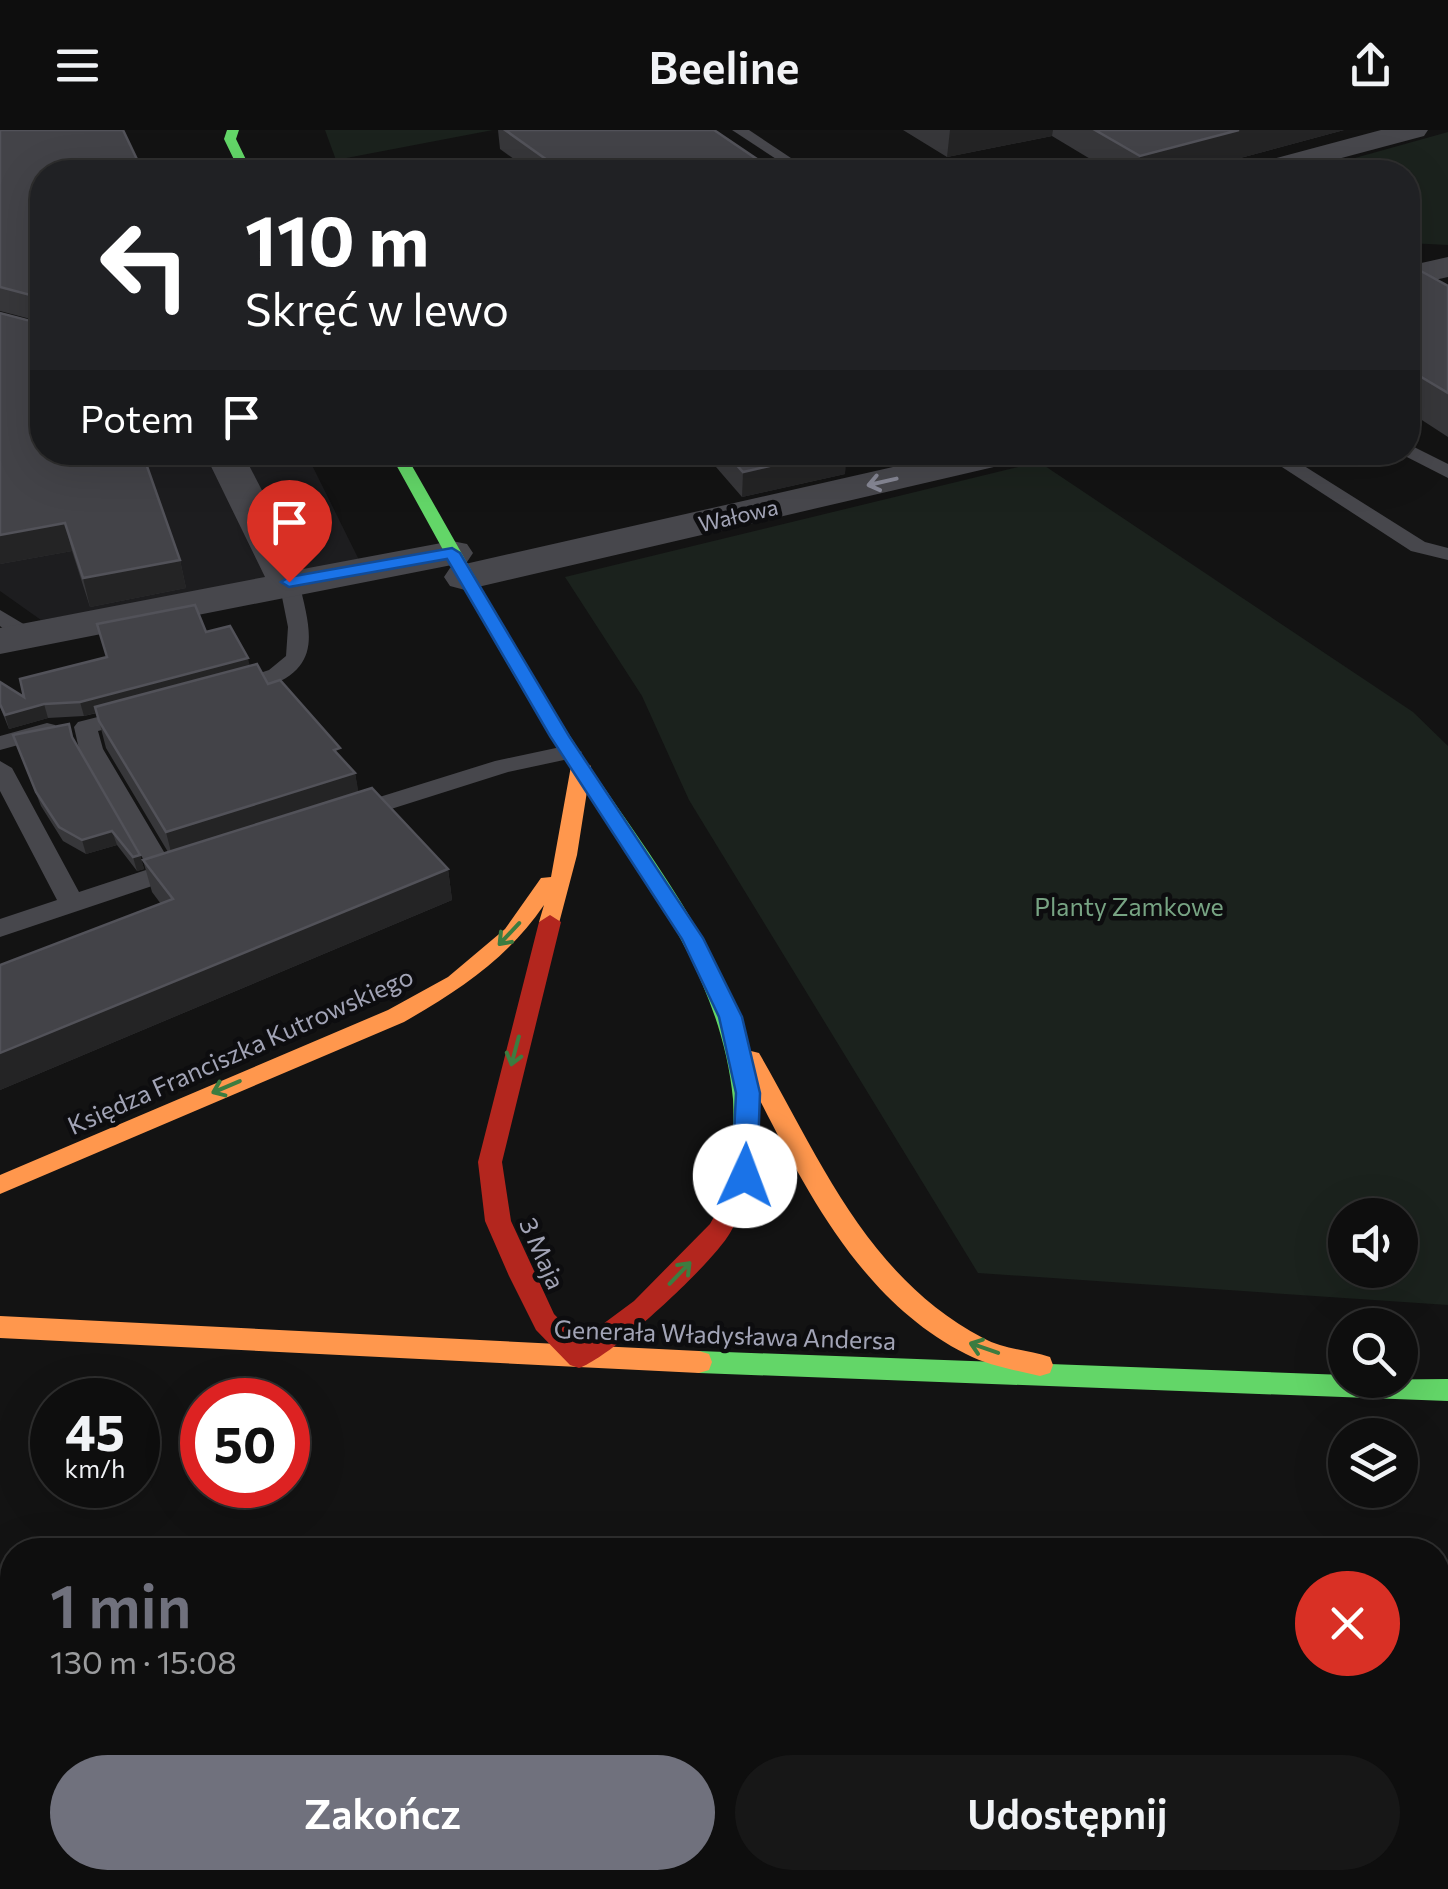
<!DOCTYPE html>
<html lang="pl">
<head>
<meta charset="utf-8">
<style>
	:root { --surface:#0e0e0e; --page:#171717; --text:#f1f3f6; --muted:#9b9c9e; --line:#2e2e2e; --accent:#70717d }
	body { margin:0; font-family:Commissioner,sans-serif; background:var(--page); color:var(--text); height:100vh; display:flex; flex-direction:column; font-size:38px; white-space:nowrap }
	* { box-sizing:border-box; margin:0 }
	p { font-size:32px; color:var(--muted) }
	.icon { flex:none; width:55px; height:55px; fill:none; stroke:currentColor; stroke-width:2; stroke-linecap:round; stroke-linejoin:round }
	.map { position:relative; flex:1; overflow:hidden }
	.sheet { position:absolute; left:0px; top:1408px; width:1450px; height:352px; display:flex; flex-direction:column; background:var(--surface); border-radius:40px 40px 0 0; box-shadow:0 10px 40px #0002,0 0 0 2px var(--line) }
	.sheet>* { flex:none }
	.banner { position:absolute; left:30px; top:30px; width:1390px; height:305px; border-radius:40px; box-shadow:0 10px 40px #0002,0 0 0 2px var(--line); background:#202124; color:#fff; overflow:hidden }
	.controls { position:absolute; left:1328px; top:1068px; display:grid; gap:20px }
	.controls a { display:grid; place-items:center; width:90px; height:90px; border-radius:50%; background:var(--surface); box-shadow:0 10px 40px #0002,0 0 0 2px var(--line); font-size:50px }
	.speed { position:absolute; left:30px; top:1248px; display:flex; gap:20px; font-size:50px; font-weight:700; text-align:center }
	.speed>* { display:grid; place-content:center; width:130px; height:130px; border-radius:50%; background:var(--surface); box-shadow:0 10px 40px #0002,0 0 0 2px var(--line); line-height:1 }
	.speed small { font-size:25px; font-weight:400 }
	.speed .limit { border:15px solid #d22; background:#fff; color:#111 }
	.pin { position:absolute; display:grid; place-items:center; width:85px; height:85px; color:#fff; margin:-102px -42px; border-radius:50% 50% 50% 0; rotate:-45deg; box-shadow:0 0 10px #0007 }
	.pin .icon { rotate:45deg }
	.me { position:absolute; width:110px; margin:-55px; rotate:2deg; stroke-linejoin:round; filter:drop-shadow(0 0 8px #0008) }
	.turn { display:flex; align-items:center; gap:35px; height:210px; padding:0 50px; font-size:45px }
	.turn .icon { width:130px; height:130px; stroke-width:2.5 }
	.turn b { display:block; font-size:70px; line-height:85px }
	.then { display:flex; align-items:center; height:95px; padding:0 50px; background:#0003; gap:20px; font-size:38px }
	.round { display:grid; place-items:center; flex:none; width:105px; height:105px; border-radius:52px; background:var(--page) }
	.head { display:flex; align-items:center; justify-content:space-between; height:170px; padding:0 50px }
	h1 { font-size:60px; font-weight:600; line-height:75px; color:var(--accent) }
	.button { display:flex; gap:20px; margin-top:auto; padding:20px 50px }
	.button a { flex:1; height:115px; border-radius:60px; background:var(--accent); color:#fff; font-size:40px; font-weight:600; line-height:115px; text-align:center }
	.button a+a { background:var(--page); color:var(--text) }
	header { display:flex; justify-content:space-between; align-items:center; height:130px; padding:0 50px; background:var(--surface); font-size:45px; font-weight:600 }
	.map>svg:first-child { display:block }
	.built { fill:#1d1d1f }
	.green { fill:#1b221d; fill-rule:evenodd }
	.water { fill:#252b35 }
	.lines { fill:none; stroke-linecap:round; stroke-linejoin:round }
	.lane { fill:#47474c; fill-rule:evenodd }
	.street { fill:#47474c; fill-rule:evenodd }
	.fast { fill:#63d668; fill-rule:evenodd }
	.slow { fill:#ff974d; fill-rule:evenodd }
	.jam { fill:#b3261e; fill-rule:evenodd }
	.wall { fill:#37373a }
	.shaded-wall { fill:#242425 }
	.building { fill:#434348; stroke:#525259; stroke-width:2.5 }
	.oneway { stroke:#878896 }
	.oneway2 { stroke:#3c7c40 }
	.route { fill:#1a73e8; stroke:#114b97; stroke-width:2.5 }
	.labels { text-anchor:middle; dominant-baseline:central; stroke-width:9; stroke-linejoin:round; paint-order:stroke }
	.far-street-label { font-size:22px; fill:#a2a4b6; stroke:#0d0d0f }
	.park-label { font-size:25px; fill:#77a383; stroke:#0d0d0f }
	.street-label { font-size:25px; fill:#a2a4b6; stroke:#0d0d0f }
</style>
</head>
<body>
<header><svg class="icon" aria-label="menu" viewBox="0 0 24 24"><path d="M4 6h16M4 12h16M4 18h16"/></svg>Beeline<svg class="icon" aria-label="share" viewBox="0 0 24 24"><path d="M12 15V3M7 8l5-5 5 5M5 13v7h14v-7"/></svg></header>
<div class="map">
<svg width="1448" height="1759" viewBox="0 0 1448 1759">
	<rect width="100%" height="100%" fill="#131313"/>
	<path class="built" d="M0 256 42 322 306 323 361 434 41 490 0 461Z"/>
	<g class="green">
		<path d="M325 0H493L336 30Z"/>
		<path d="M1448 2V115L1408 113V42H1339L1349 39 1337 33Z"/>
		<path d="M1039 332 1413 582 1448 616V1175L978 1143 689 670 642 566 565 447ZM1345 1085H1400V1140H1345Z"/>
	</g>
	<g class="water">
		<path d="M1448 1596V1730L1438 1733V1600Z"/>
		<path d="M871 1748H1390L1352 1759H830Z"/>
	</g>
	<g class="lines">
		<g class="lane">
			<path d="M732 0H749L812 42H796Z"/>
			<path d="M1408 314 1448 334V348L1401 324 1408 322Z"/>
			<path d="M1259 322H1282L1425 412 1448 418V430L1411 421Z"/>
			<path d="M289 446 299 452C311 502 323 538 264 558 251 562 237 568 224 565L221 560 224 555 269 540 286 526 288 497 279 452Z"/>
			<path d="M0 480 32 499 35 504 32 509H16L0 496Z"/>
			<path d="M133 578 141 580 145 585 141 590 98 601 103 619 170 732 180 729 193 737 189 743 173 749 0 807V789L57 770 0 661V631L12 638 79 762 149 739 79 619 74 597 78 592Z"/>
			<path d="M47 593 55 595 59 600 55 605 0 620V606Z"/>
			<path d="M570 615 582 622 578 627 508 642 350 692 338 684 341 679 495 631Z"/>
		</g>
		<g class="street">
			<path d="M1381 0H1428L1424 6 1289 42H1242L1247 36Z"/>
			<path d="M1448 127V147L1408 156V136Z"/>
			<path d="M204 322H242L303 439 452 411 467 414 473 423 467 432 452 435 0 524V498L265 447Z"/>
			<path d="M959 322H1030L1024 330 1011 333 465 460 450 456 444 447 450 438 465 434Z"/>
		</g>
		<g class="fast">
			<path d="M227 0H239L236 9 252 42H240L224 9Z"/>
			<path d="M389 322H404C459 417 511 514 570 606 641 719 742 830 756 969 758 989 757 1010 757 1030L754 1036H736L733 1030C733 1010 734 989 733 969 720 831 621 719 551 606 493 514 442 417 389 322Z"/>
			<path d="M699 1221 1345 1245V1250L1448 1249V1271L699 1243 689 1240 686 1232 689 1224Z"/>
		</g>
		<g class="slow">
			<path d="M581 630 591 636 577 725 558 797H542L539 792 544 775C506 830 461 859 404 892L0 1064V1045L388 880 448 847 505 799 541 748 551 747 571 636Z"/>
			<path d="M751 921 759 923C820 1029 868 1148 983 1208 1003 1219 1028 1220 1050 1227L1053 1235 1050 1243 1040 1246C1015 1240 989 1236 966 1224 851 1166 795 1038 739 929Z"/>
			<path d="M0 1186 699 1221 709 1224 712 1232 709 1240 699 1243 0 1208Z"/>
		</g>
		<path class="jam" d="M550 785 561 792 502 1032 511 1091 554 1184 580 1211 634 1171 710 1094 725 1067 736 1024H754L757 1030C752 1057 744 1079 730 1103 712 1134 612 1227 579 1238L570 1235 536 1200 509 1146 485 1091 478 1032 539 792Z"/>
	</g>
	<g class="wall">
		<path d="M0 0 42 42V322L180 430 186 458 90 477 72 421 0 434V183L38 193V191L0 181Z"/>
		<path d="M498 0H714L776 42H532L500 19Z"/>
		<path d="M903 0H1344L1188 42H1112L1052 6 947 27Z"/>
		<path d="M1408 134 1448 156V307L1408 281Z"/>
		<path d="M703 322H846L845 344 742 367Z"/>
		<path d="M206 502 250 536 341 629 355 643 358 662 448 739 452 770 0 960V835L161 774 152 762 143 730 168 722 106 618 97 583 84 586 48 588 9 599 0 577V552L24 567Z"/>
		<path d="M13 605 73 610 140 725 144 739 137 741 117 715 86 724 63 711 41 676Z"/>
	</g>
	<g class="shaded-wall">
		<path d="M950 0H1053L1052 6 947 27Z"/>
		<path d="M1239 0H1344L1188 42H1138L1140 26Z"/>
		<path d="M832 322H846L845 344 742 367 743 342Z"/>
		<path d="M65 393 72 421 0 434V405Z"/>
		<path d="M180 430 186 458 90 477 83 448Z"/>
		<path d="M248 528 251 542 84 586 80 572Z"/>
		<path d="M44 574 48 588 9 599 5 585Z"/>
		<path d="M355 643 360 670 173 730 166 702Z"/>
		<path d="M112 701 117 715 86 724 82 710Z"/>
		<path d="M140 725 144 739 137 741 133 727Z"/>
		<path d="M448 739 452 770 0 960V923Z"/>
	</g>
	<g class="building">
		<path d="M0 0H123L143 42H42V322H142L180 430 83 448 65 393 0 405V183L38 193V167L0 157Z"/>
		<path d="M505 0H714L776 42H564Z"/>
		<path d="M1095 0H1239L1140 26Z"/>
		<path d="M1408 134 1448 156V263L1408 239Z"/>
		<path d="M725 322H832L743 342Z"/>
		<path d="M195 475 206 502 230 496 248 528 80 572 44 574 5 585 0 574V552L24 567 20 549 107 527 97 494Z"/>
		<path d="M257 534 268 554 280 550 340 618 334 620 355 643 166 702 99 591 95 577Z"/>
		<path d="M69 594 72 607 140 725 133 727 112 701 82 710 59 697 36 662 13 605Z"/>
		<path d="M372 658 448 739 0 923V835L173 769 143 730Z"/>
	</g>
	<defs><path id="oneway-shaft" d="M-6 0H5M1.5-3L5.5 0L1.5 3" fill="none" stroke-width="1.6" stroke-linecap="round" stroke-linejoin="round" transform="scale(2.5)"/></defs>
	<use class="oneway" href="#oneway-shaft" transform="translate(882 352) rotate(167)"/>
	<g class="oneway2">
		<use href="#oneway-shaft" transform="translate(509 804) rotate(133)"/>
		<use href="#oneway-shaft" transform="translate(515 921) rotate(105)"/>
		<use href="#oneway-shaft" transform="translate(226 957) rotate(157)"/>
		<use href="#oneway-shaft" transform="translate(680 1143) rotate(-46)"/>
		<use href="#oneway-shaft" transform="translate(984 1218) rotate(-161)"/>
	</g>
	<path class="route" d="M452 418 460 423 569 606 703 808 742 887 760 963 757 1046 754 1052H736L732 1046 736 963 719 887 682 809 550 606 447 429 289 457 281 452 289 447Z"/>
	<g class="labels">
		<g class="far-street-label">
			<text transform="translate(738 385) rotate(-13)">Wałowa</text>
		</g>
		<g class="park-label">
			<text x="1129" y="776">Planty Zamkowe</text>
		</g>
		<g class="street-label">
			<text transform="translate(240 920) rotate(-24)">Księdza Franciszka Kutrowskiego</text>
			<text transform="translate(543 1123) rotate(66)">3 Maja</text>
			<text transform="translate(725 1204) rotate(2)">Generała Władysława Andersa</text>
		</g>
	</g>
</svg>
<div class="controls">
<a><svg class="icon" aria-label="sound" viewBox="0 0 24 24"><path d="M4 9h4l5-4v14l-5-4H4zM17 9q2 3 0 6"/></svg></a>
<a><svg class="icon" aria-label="search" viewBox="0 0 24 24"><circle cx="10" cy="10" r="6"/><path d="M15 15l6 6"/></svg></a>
<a><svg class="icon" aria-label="layers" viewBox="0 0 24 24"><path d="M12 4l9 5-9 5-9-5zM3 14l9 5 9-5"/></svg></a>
</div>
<div class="speed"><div>45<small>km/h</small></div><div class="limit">50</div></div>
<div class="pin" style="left:289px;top:452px;background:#d93025"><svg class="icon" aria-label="arrive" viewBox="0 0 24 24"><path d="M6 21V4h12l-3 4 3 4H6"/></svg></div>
<svg class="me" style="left:745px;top:1046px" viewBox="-20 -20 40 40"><circle r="19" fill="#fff"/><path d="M0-13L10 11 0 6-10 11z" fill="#1a73e8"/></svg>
<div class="banner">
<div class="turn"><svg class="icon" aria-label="left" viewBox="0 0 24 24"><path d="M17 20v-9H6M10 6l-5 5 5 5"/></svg><div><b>110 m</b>Skręć w lewo</div></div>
<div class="then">Potem<svg class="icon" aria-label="arrive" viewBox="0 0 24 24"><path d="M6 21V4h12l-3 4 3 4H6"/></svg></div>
</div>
<section class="sheet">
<div class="head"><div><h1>1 min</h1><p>130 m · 15:08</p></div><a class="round" style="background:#d93025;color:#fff"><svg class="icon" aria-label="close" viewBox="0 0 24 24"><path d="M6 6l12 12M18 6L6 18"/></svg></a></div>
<div class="button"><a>Zakończ</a><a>Udostępnij</a></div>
</section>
</div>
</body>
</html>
